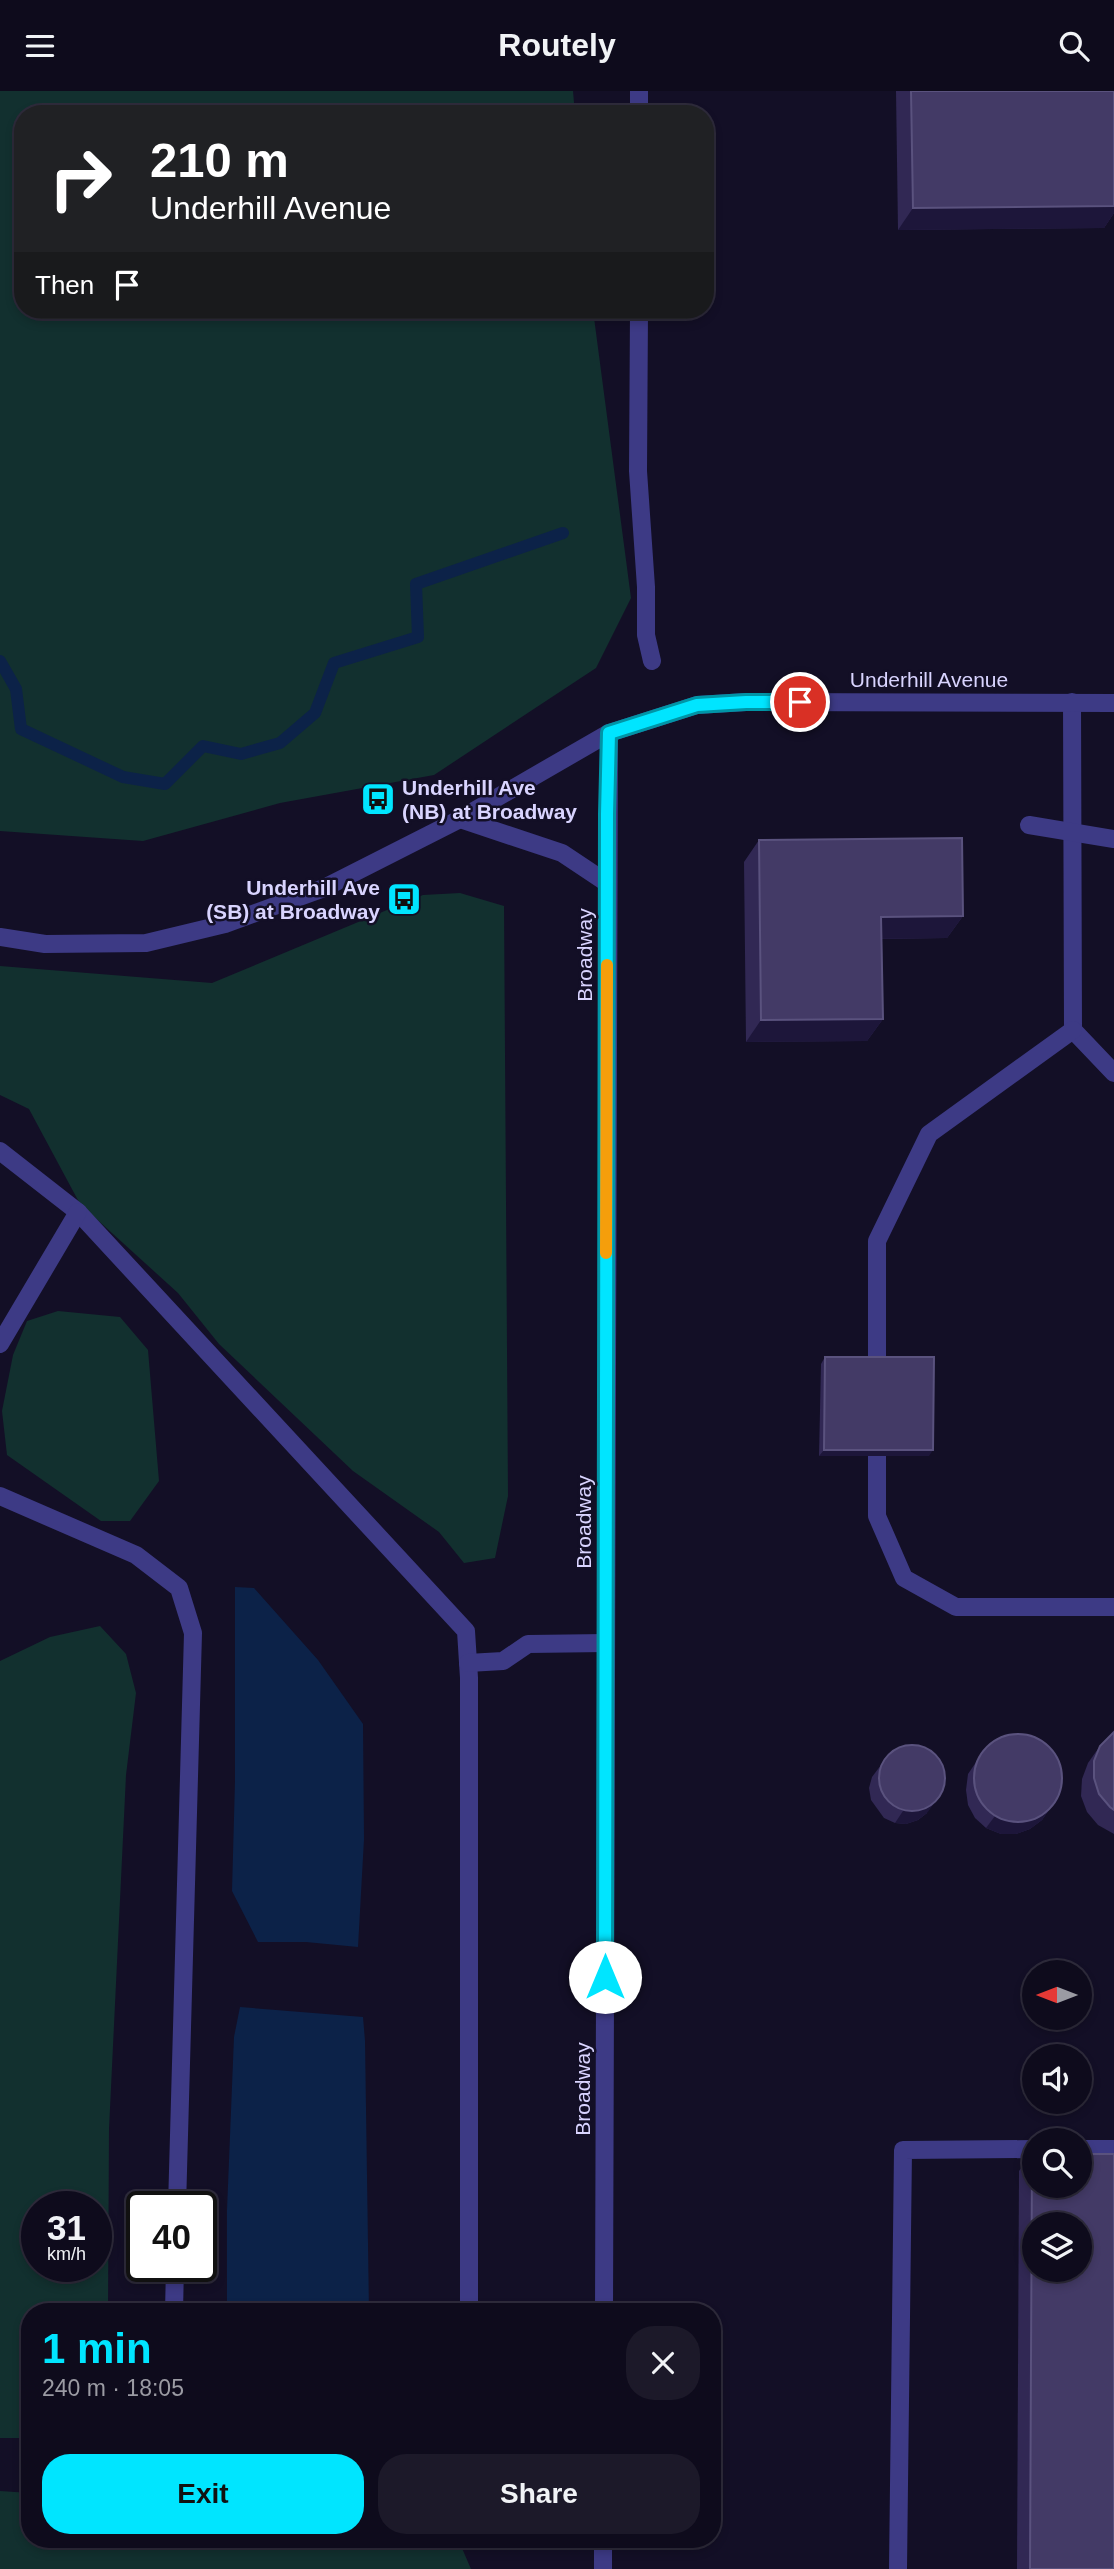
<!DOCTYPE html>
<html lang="en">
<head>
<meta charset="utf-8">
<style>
	:root { --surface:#0e0b1c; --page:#1c1929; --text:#f1f3f6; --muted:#9b9ba3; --line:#2e2b3b; --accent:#00e5ff }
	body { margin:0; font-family:Helvetica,sans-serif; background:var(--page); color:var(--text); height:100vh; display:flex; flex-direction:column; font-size:26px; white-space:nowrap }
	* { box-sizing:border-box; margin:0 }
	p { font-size:23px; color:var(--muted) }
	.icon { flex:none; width:38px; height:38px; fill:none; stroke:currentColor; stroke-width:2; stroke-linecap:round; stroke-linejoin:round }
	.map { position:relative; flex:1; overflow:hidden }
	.panel { position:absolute; left:21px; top:2212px; width:700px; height:245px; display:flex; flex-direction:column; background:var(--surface); border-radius:28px; box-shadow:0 4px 10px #0003,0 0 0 2px var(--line) }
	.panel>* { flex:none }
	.guide { position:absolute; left:14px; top:14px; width:700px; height:214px; border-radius:28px; box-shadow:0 4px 10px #0003,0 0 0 2px var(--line); background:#202124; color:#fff; overflow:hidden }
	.needle { width:46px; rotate:270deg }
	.controls { position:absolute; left:1022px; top:1869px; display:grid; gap:14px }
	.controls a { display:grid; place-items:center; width:70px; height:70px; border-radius:50%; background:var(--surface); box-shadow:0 4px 10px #0003,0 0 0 2px var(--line); font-size:35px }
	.speed { position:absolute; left:21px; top:2100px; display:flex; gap:14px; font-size:35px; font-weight:700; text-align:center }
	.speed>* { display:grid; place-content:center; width:91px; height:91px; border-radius:50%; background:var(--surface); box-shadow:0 4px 10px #0003,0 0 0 2px var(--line); line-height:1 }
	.speed small { font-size:18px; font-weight:400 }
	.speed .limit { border:4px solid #111; border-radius:10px; background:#fff; color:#111 }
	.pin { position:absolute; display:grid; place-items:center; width:60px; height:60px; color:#fff; margin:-30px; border:4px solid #fff; border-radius:50%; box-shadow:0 2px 7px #0007 }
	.me { position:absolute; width:77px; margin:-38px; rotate:0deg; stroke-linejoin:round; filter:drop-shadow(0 0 5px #0008) }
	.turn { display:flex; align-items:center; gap:24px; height:147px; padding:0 21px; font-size:32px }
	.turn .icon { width:91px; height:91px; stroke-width:2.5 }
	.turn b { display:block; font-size:49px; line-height:60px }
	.then { display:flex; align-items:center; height:66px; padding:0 21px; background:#0003; gap:14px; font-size:26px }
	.round { display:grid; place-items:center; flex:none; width:74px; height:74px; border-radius:28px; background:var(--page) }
	.headline { display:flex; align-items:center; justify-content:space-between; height:119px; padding:0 21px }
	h1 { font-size:42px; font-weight:700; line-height:52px; color:var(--accent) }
	.action { display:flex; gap:14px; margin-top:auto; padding:14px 21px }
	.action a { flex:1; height:80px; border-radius:28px; background:var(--accent); color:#111; font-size:28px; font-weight:700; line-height:80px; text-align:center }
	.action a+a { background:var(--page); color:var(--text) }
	header { display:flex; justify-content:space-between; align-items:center; height:91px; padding:0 21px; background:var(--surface); font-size:32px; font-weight:700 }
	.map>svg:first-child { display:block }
	.green { fill:#12302f; fill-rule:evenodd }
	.water { fill:#0c2248 }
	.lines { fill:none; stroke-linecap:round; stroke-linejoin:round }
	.stream { stroke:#0c2248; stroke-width:12 }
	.service { stroke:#3d3a85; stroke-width:18 }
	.tertiary { stroke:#3d3a85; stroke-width:18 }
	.wall { fill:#312854 }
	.shaded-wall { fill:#1d163a }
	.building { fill:#433a66; stroke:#5a527e; stroke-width:2; fill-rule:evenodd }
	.route-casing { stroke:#0095a6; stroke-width:18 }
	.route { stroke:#00e5ff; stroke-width:12 }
	.slow { stroke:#f59e0b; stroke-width:12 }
	.labels { text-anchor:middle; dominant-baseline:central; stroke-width:5; stroke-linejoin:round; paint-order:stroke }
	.street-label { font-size:21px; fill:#d9d4ff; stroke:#130f26 }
	.poi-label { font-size:21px; font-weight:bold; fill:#d9d4ff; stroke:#130f26; text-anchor:start }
</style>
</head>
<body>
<header><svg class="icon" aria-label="menu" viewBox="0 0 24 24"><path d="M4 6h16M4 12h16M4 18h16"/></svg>Routely<svg class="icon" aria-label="search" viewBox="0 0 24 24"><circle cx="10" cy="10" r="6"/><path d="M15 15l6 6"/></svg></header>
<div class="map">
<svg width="1114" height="2478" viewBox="0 0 1114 2478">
	<rect width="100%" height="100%" fill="#130f26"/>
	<g class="green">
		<path d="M0 0H573L575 23H23V219H593L631 507 596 577 434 684 280 712 143 750 0 740Z"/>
		<path d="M460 802 504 815 508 1405 495 1467 464 1472 439 1441 353 1380 219 1253 178 1202 80 1113 29 1018 0 1004V875L212 892 423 804Z"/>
		<path d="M58 1220 120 1226 148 1259 159 1390 130 1430H101L7 1364 2 1320 13 1264 27 1230Z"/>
		<path d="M100 1535 126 1563 136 1602 126 1684 109 2038 108 2221H30V2347H0V1570L50 1546ZM37 2116H96V2175H37Z"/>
		<path d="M0 2400 30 2402V2448H458L471 2478H0Z"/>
	</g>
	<g class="water">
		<path d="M235 1496 254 1497 318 1569 363 1633 364 1748 358 1856 306 1851H258L232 1800 235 1690Z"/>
		<path d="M240 1916 363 1926 365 1950 369 2221H227V2119L234 1946Z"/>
	</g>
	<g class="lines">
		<path class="stream" d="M0 570 16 598 21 638 123 686 165 693 203 655 241 663 280 652 315 622 334 572 418 546 416 493 563 442"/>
		<g class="service">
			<path d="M639 23V0"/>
			<path d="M639 219 638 380 646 496V544L652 570"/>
			<path d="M1072 611 1073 939 1114 982"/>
			<path d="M1029 734 1114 748"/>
			<path d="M0 1060 78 1121 466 1540 469 1587V2221"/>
			<path d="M0 1253 78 1121"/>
			<path d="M877 1290V1150L929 1043 1073 939"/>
			<path d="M877 1343V1425L904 1487 956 1516H1114"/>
			<path d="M0 1405 136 1464 179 1497 193 1542 177 2116"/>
			<path d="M468 1572 503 1570 528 1553 606 1552"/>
			<path d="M1080 2058H1114"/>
			<path d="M174 2221 175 2175"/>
			<path d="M898 2478 903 2059 1034 2058"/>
		</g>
		<g class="tertiary">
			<path d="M460 728 562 762 607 792"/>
			<path d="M0 846 45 853 146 852 225 833 324 797 460 728 609 642 697 614 746 611 1114 612"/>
			<path d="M604 2221 609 642"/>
			<path d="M603 2478V2448"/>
		</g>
	</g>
	<g class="wall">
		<path d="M896 0H1114V122L1104 137 898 139Z"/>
		<path d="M759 749 963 825 947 847 882 848 883 928 867 950 746 951 744 771Z"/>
		<path d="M825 1266 929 1365H819L821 1273Z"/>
		<path d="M1114 1641V1743L1098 1734 1087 1721 1081 1705 1082 1688 1088 1672 1100 1655Z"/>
		<path d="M985 1658 1051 1716 1042 1729 1030 1738 1016 1743H1001L986 1737 975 1727 968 1714 966 1699 968 1683Z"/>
		<path d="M881 1674 927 1722 918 1729 906 1733 895 1732 884 1727 871 1709 869 1697 872 1686Z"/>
		<path d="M1032 2062 1114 2478H1017L1019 2080Z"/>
	</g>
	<g class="shaded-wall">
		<path d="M1114 115V122L1104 137 898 139 913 117Z"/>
		<path d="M963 825 947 847 866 848 881 826Z"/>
		<path d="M883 928 867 950 746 951 761 929Z"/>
		<path d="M824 1359H933L929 1365H819Z"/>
		<path d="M936 1710 927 1722 918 1729 906 1733 895 1732 903 1720Z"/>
		<path d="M1051 1716 1042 1729 1030 1738 1016 1743H1001L986 1737 995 1725Z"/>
	</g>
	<g class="building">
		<path d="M911 0H1114V115L913 117Z"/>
		<path d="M962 747 963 825 881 826 883 928 761 929 759 749Z"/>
		<path d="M825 1266H934L933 1359H824Z"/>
		<path d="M1114 1641V1719L1110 1716 1099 1703 1094 1687V1670L1100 1655Z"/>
		<circle cx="1018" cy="1687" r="44"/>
		<circle cx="912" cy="1687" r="33"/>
		<path d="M1032 2062H1034V2095H1080V2063H1114V2478H1030ZM1034 2133H1080V2179H1034Z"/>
	</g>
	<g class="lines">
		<g class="route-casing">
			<path id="route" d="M605 1886 607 723 609 642 697 614 746 611H800"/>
		</g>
		<use href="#route" class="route"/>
		<path class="slow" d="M606 1162 607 874"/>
	</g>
	<defs>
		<g id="bus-square" transform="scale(1.75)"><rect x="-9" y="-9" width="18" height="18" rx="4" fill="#00e5ff" stroke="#130f26"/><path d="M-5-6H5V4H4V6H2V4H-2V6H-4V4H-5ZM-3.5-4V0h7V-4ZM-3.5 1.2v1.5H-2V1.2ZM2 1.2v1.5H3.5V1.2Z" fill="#111"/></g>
	</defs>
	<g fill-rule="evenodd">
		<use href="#bus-square" x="378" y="708"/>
		<use href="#bus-square" x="404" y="808"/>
	</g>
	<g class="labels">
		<g class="street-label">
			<text x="929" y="588">Underhill Avenue</text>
			<text transform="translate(584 864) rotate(-90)">Broadway</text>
			<text transform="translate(583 1431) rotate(-90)">Broadway</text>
			<text transform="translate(582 1998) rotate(-90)">Broadway</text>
		</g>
		<g class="poi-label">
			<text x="402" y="696">Underhill Ave<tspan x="402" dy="24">(NB) at Broadway</tspan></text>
			<text x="380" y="796" text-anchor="end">Underhill Ave<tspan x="380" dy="24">(SB) at Broadway</tspan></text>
		</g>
	</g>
</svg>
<div class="controls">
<a><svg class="needle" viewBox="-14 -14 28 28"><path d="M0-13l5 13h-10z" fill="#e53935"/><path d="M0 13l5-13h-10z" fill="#9b9ba3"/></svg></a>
<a><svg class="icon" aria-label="sound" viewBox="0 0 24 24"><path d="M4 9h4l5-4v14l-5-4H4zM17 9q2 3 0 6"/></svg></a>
<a><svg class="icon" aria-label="search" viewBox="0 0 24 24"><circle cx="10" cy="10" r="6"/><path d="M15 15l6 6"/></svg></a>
<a><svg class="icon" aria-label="layers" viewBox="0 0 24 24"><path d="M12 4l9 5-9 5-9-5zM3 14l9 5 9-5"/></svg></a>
</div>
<div class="speed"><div>31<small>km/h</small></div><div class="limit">40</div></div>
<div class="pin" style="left:800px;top:611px;background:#d93025"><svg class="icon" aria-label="arrive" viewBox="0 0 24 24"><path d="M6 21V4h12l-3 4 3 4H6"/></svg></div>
<svg class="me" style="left:605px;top:1886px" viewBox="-20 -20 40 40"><circle r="19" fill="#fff"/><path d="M0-13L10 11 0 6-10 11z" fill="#00e5ff"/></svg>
<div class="guide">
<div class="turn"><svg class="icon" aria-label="right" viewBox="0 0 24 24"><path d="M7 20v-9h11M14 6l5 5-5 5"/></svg><div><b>210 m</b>Underhill Avenue</div></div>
<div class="then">Then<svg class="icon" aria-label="arrive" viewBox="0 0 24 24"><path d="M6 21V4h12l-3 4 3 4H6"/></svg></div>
</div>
<section class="panel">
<div class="headline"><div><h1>1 min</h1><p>240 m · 18:05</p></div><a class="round"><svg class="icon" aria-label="close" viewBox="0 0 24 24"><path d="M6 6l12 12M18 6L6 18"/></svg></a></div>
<div class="action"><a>Exit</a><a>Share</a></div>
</section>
</div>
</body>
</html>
